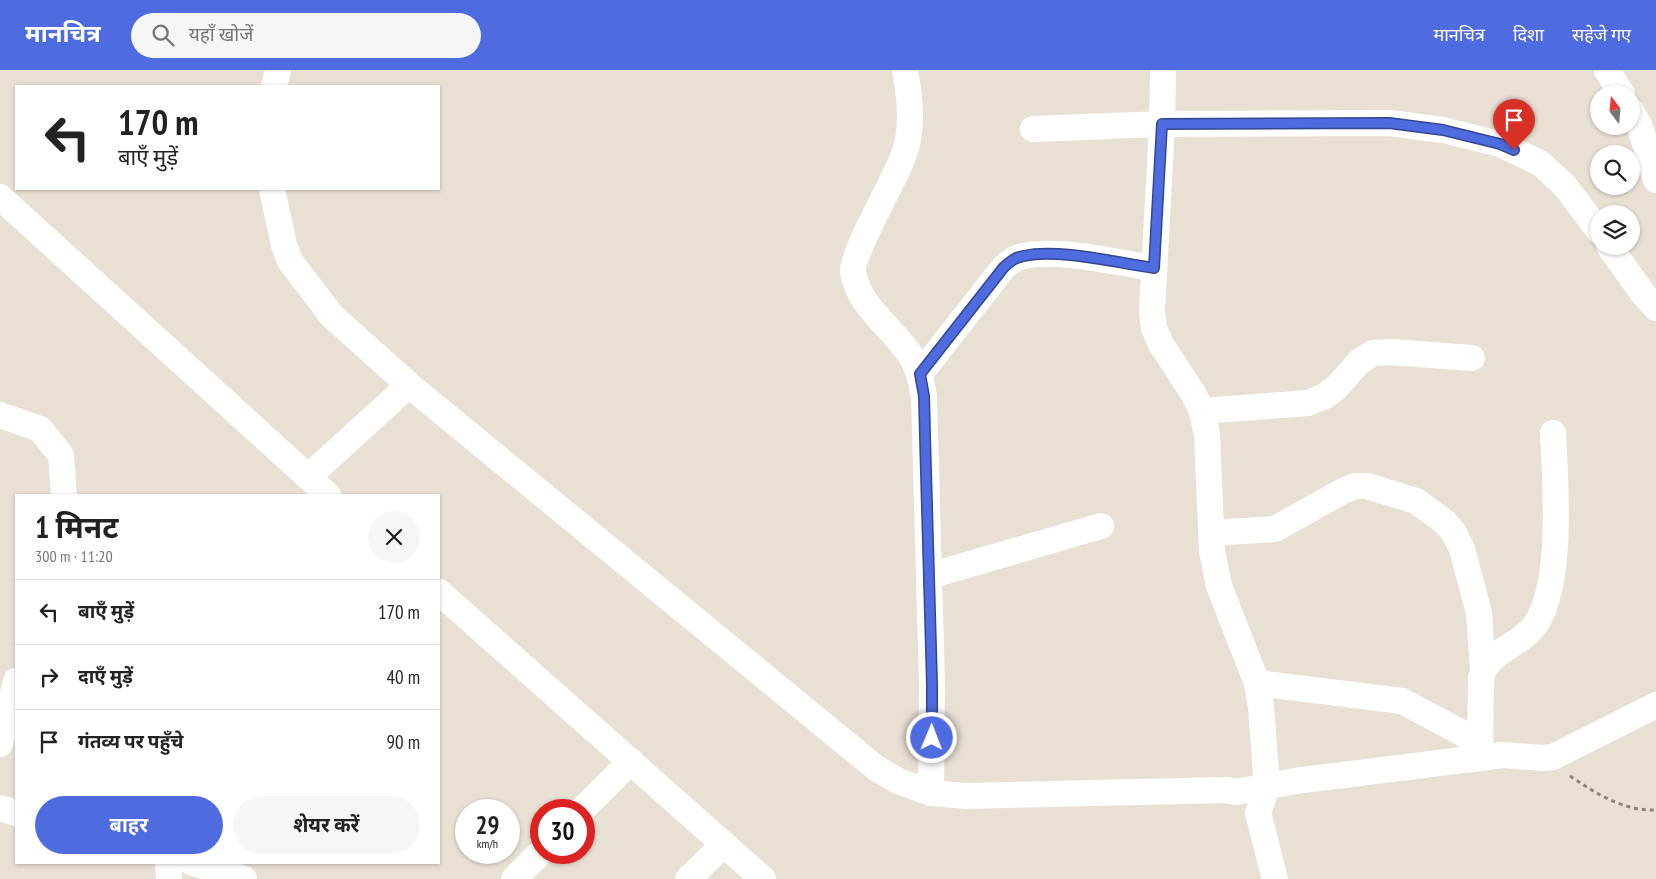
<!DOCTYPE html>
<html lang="hi">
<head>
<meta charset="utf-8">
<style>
	:root { --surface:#fff; --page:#f6f6f6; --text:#222; --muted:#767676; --line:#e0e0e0; --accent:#4e6bdf }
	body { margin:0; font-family:"PT Sans Narrow","Noto Sans Devanagari",sans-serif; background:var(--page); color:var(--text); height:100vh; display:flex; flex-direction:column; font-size:19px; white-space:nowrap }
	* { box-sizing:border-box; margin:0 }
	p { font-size:16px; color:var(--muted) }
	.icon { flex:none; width:28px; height:28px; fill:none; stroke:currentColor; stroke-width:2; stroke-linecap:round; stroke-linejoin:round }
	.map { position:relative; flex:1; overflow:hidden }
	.panel { position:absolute; left:15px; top:424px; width:425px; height:370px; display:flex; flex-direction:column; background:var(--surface); border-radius:0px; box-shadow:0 1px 4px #0004 }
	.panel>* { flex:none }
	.guide { position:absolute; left:15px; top:15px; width:425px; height:105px; border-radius:0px; box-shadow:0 1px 4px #0004; background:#fff; color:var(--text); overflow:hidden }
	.needle { width:32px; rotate:344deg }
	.controls { position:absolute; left:1590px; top:15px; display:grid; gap:10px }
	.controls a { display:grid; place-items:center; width:50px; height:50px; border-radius:50%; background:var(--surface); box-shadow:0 1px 4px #0004; font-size:25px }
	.speed { position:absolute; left:455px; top:729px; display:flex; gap:10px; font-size:25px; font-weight:700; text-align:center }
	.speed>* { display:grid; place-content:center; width:65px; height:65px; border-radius:50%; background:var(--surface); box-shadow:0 1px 4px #0004; line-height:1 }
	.speed small { font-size:12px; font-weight:400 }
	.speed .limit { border:8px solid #d22; background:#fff; color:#111 }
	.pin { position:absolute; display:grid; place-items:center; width:42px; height:42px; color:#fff; margin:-51px -21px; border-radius:50% 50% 50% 0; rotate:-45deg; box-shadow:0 0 5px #0007 }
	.pin .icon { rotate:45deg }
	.me { position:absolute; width:55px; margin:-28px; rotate:1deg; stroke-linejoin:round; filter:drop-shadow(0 0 4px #0008) }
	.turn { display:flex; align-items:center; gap:18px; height:105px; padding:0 20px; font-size:22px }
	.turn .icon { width:65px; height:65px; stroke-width:2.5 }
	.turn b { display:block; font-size:35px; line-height:42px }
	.round { display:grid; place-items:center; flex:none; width:52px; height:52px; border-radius:26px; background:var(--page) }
	.summary { display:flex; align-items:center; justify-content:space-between; height:85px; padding:0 20px }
	h1 { font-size:30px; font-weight:700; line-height:38px }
	.button { display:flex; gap:10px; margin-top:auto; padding:10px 20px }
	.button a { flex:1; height:58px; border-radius:30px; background:var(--accent); color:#fff; font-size:20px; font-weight:700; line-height:58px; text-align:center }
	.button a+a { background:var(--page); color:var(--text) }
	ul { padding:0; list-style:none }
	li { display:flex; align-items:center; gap:15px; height:65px; padding:0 20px; border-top:1px solid var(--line) }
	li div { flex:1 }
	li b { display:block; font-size:19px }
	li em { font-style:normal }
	header { display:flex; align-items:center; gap:30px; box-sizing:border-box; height:70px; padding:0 25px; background:var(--accent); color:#fff }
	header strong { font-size:24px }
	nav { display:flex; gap:28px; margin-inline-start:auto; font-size:18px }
	.search { width:350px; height:45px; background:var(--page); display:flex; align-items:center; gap:12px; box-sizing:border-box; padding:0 18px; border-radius:28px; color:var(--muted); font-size:19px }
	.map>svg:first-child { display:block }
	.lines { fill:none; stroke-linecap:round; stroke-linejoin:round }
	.path { stroke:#8a847b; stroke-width:3; stroke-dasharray:4 4; stroke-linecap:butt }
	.street { stroke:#fff; stroke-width:26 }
	.route-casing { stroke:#334691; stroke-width:12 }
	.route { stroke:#4e6bdf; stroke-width:9 }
</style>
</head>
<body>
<header>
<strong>मानचित्र</strong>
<div class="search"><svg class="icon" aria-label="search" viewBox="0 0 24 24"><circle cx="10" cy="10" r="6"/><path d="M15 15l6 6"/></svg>यहाँ खोजें</div>
<nav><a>मानचित्र</a><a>दिशा</a><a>सहेजे गए</a></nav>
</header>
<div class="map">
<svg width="1656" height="809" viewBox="0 0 1656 809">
	<rect width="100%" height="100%" fill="#e9e0d4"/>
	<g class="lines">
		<path class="path" d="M1570 706C1597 724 1623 741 1656 740"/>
		<g class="street">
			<path d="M905 0C910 28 914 60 903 87 895 109 851 185 853 202 858 235 891 257 909 283 918 296 921 310 924 326L932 614 931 723"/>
			<path d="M1163 0 1162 54 1152 241 1154 258 1161 274 1193 323 1202 341 1207 365 1212 481 1219 516 1257 613 1261 637 1267 717 1258 743 1275 809"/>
			<path d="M1607 0 1622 24"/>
			<path d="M274 16 278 0"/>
			<path d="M1631 41 1640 57 1656 110"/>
			<path d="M1033 59 1162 54 1389 53 1443 60 1500 74 1540 93 1565 116 1599 161"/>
			<path d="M272 119 284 175 290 191 332 246 409 315 876 698 898 711 931 723 967 726 1226 720 1236 722 1295 711 1503 685 1543 688 1553 687 1656 635"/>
			<path d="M0 127 328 425"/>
			<path d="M1609 176 1644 225 1656 238"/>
			<path d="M920 304 1004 197C1010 192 1015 187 1024 186 1058 178 1118 193 1154 198"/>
			<path d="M1202 341 1308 333 1325 326 1337 317 1359 292 1373 283 1390 282 1472 288"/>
			<path d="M0 345 40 359 61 385 64 425"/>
			<path d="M308 407 409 315"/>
			<path d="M1211 463 1275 459 1343 421 1355 416H1367L1416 431 1445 452 1454 463 1462 479 1479 543 1483 599"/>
			<path d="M929 506 1101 456"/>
			<path d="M439 522 763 809"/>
			<path d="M1257 613 1402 631 1479 672"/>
			<path d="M0 674 16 611"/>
			<path d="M1480 688 1481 608C1487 583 1515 577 1531 560 1565 524 1555 410 1553 363"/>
			<path d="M0 738 16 743"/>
			<path d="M582 740 631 691"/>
			<path d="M168 792 169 809"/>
			<path d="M191 792 244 809"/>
			<path d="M514 809 541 782"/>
			<path d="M688 809 724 774"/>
		</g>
	</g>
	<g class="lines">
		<g class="route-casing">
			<path id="route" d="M932 668V614L925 366 924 326 920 304 1004 197C1010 192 1015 187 1024 186 1057 178 1118 193 1154 198L1162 54 1389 53 1443 60 1500 74 1514 80"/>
		</g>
		<use href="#route" class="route"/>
	</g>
</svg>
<div class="controls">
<a><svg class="needle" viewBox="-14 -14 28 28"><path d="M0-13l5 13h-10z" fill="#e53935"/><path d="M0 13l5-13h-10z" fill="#767676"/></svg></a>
<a><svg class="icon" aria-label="search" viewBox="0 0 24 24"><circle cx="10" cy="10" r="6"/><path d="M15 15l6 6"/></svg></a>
<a><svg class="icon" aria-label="layers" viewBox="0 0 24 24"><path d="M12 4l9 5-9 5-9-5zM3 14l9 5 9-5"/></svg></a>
</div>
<div class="speed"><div>29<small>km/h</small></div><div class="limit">30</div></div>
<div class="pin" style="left:1514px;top:80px;background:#d93025"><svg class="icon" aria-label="arrive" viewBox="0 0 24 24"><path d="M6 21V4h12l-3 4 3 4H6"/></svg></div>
<svg class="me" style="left:932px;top:668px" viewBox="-20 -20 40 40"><circle r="17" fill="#4e6bdf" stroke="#fff" stroke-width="3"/><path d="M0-11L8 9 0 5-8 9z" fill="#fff"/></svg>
<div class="guide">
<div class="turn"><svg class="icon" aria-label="left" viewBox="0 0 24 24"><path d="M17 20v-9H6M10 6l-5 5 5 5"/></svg><div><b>170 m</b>बाएँ मुड़ें</div></div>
</div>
<section class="panel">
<div class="summary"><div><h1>1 मिनट</h1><p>300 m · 11:20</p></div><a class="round"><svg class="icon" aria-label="close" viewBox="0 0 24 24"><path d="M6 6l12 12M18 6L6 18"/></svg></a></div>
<ul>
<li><svg class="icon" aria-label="left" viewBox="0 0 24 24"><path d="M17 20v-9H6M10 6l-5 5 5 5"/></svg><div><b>बाएँ मुड़ें</b></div><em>170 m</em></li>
<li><svg class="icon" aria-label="right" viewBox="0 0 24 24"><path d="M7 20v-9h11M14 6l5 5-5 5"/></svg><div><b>दाएँ मुड़ें</b></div><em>40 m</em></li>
<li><svg class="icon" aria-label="arrive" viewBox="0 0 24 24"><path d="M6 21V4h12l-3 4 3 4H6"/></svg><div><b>गंतव्य पर पहुँचे</b></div><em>90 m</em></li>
</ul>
<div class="button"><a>बाहर</a><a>शेयर करें</a></div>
</section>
</div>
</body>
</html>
